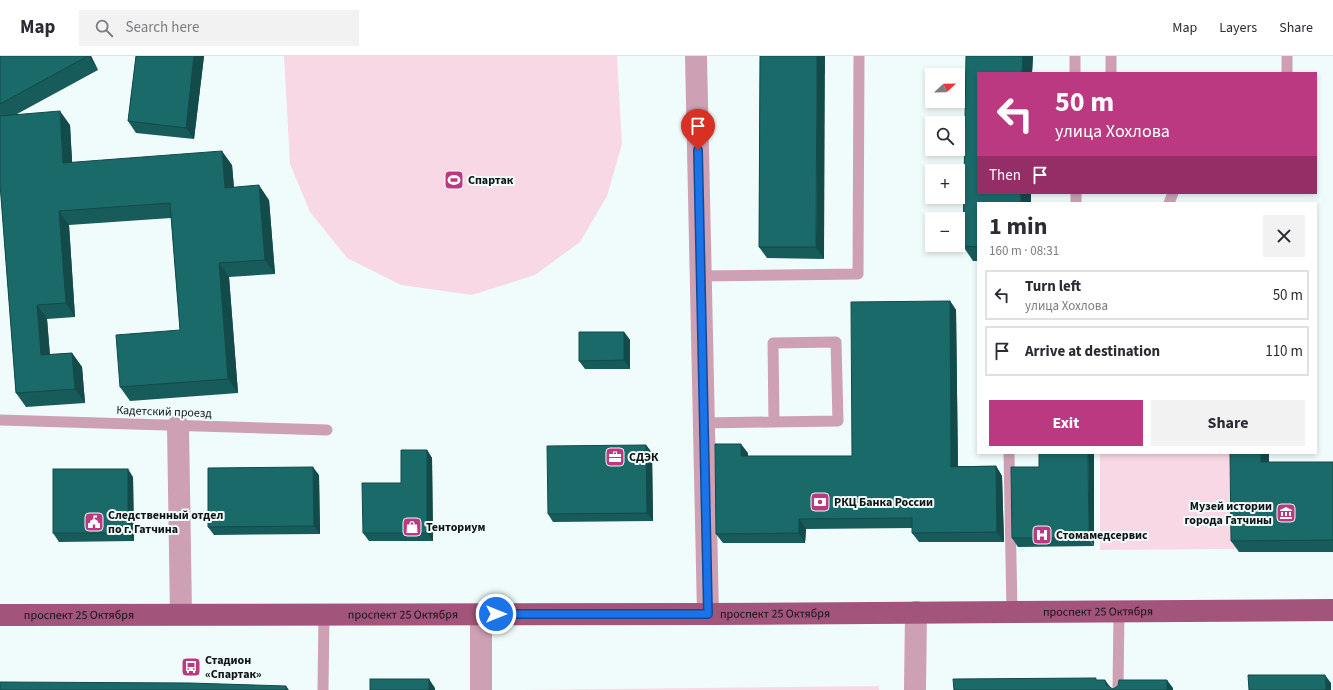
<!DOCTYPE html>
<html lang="en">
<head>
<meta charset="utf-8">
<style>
	:root { --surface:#fff; --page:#f2f2f3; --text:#2b2b33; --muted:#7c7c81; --line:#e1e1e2; --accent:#bb3980 }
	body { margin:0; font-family:"Source Sans 3",sans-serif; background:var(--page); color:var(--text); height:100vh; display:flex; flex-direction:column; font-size:15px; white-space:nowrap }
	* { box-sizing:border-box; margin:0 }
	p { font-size:13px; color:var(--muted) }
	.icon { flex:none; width:22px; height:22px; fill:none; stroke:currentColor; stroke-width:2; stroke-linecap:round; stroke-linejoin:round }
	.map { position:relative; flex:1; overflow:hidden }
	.side { position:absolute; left:977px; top:146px; width:340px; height:252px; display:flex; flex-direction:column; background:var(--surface); border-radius:0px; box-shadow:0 2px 6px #0003 }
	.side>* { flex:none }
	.hud { position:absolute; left:977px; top:16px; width:340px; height:122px; border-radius:0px; box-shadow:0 2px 6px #0003; background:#bb3980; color:#fff; overflow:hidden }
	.needle { width:26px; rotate:68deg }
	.controls { position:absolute; left:925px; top:12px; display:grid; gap:8px }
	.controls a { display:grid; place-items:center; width:40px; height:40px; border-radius:0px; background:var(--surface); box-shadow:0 2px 6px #0003; font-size:20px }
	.pin { position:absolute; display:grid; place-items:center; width:34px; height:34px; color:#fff; margin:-41px -17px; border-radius:50% 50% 50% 0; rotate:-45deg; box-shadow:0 0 4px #0007 }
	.pin .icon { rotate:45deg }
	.me { position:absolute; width:44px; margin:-22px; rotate:90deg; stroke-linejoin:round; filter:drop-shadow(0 0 3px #0008) }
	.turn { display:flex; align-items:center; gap:14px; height:84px; padding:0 12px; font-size:18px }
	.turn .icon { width:52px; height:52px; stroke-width:2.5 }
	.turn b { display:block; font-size:28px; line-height:34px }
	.then { display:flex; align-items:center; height:38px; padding:0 12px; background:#0003; gap:8px; font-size:15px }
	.round { display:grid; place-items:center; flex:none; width:42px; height:42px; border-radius:0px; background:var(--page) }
	.summary { display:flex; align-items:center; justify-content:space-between; height:68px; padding:0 12px }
	h1 { font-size:24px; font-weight:700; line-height:30px }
	.primary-button { display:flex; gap:8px; margin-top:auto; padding:8px 12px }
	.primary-button a { flex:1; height:46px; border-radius:0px; background:var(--accent); color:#fff; font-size:16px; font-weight:700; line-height:46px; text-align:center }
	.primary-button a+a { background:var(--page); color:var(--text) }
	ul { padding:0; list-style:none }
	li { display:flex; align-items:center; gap:12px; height:50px; margin:0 8px 6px; padding:0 4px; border:2px solid var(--line); border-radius:0px }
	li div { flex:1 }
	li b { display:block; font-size:15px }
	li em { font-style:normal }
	header { display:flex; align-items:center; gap:24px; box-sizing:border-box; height:56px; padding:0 20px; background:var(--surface); border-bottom:1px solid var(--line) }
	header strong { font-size:19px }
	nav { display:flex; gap:22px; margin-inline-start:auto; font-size:14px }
	.search { width:280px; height:36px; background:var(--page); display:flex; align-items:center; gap:10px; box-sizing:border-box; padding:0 14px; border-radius:0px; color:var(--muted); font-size:15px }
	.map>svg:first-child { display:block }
	.green { fill:#f9d8e6 }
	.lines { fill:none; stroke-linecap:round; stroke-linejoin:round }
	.service { stroke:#cea0b4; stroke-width:11 }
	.minor { stroke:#cea0b4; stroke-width:22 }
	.tertiary { stroke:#cea0b4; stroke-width:22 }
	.primary { stroke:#a3547a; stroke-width:22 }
	.wall { fill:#175b5b }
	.shaded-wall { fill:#134a4a }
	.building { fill:#1b6a6a; stroke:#134a4a }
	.route-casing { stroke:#114b97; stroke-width:10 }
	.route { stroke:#1a73e8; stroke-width:7 }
	.labels { text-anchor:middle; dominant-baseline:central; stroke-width:4; stroke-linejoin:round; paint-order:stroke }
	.poi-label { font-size:12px; font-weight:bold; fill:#0f1313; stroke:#f0fcfb; text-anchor:start }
	.street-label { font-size:12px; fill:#0f1313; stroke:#f0fcfb }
</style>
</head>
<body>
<header>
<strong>Map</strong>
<div class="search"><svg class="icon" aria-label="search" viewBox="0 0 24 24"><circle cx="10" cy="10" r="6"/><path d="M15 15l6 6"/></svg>Search here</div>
<nav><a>Map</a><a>Layers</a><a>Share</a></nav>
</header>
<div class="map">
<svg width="1333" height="634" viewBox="0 0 1333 634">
	<rect width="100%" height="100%" fill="#f0fcfb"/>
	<g class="green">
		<path d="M284 0H617L622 88 607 140 580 186 535 219 472 239 401 229 347 202 310 156 290 108Z"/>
		<path d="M1100 397H1235L1236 493 1100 494Z"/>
		<path d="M879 630V634H522Z"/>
	</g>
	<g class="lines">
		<g class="service">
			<path d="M1075 0V17"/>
			<path d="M1111 17V0"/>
			<path d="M1287 17V0"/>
			<path d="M1076 137V147"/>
			<path d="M1169 147 1173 137"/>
			<path d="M700 220 858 218 859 0"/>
			<path d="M0 364 327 374"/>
			<path d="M703 367C748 366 793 366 838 365L836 286 773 287 774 366"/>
			<path d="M1009 397 1012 556"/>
			<path d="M323 634 324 558"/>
			<path d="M1118 634 1119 555"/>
		</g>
		<g class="minor">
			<path d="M178 370 181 558"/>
			<path d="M481 634V558"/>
		</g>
		<g class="tertiary">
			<path d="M696 0 708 558"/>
			<path d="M915 634 916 556"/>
		</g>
		<path class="primary" id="s1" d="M0 559 708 558 1333 554"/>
	</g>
	<g class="wall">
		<path d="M0 0H91L98 14 17 58 70 69 72 107 232 109 234 131 269 144 275 218 229 221 238 337 130 345 120 331 180 274 171 162 69 169 75 261 47 263 50 299 72 297 82 311 85 347 26 351 16 337 0 128Z"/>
		<path d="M136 0H204L194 83 136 77 128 65Z"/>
		<path d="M760 0 824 203 767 202 759 191Z"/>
		<path d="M966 0H1033L1032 17H978V137H1031V147H978V205H973L963 190Z"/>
		<path d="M950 245 956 254 958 410H996L1002 420 1004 486H919L912 477V472L806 473 805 487H723L716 478 748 397V400H852Z"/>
		<path d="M624 276 630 284V313H585L579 305Z"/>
		<path d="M646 389 652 397 653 465 553 466 548 458Z"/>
		<path d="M427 394 432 402 433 485H369L363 477Z"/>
		<path d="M1269 406H1333V496H1239L1231 485Z"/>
		<path d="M1039 411 1094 490 1018 491 1012 482Z"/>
		<path d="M319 419 320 478 214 479 208 471Z"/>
		<path d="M133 421 134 485 59 486 53 477Z"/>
	</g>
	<g class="shaded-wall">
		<path d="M89 0H91L98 14Z"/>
		<path d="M194 0H204L194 83 186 72Z"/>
		<path d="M817 0H825L824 203 816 191Z"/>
		<path d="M1023 0H1033L1032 17H1022Z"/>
		<path d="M60 55 70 69 73 121 63 107Z"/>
		<path d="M222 95 232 109 235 146 225 132Z"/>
		<path d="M259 129 269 144 275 218 265 204Z"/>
		<rect x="1021" y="137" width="10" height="10"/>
		<path d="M59 155 69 169 75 261 66 247Z"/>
		<path d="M219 207 229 221 238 337 228 323Z"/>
		<path d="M950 245 956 254 958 420 951 411Z"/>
		<path d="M37 249 47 263 51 314 41 299Z"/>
		<path d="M624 276 630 284V313L624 304Z"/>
		<path d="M72 297 82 311 85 347 75 333Z"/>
		<path d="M741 388 748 397V410L741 400Z"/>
		<path d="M646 389 652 397 653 465 647 457Z"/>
		<path d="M427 394 432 402 433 485 427 477Z"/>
		<path d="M1088 397H1094V490L1089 482Z"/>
		<path d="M1261 397H1269V418L1261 406Z"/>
		<path d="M996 410 1002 420 1004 486 997 476Z"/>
		<path d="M313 411 319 419 320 478 314 470Z"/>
		<path d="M128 413 133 421 134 485 128 477Z"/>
		<path d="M799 463 806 473 805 487 799 477Z"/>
		<path d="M1325 619 1331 627V634H1326Z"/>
		<path d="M429 623 435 632V634H429Z"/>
		<path d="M1105 624 1111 632 1106 629Z"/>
		<path d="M1167 624 1173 632V634H1167Z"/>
		<path d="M286 630 289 634H286Z"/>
	</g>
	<g class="building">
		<path d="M0 0H88L0 48Z"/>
		<path d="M136 0H194L186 72 128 65Z"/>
		<path d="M760 0H817L816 191H759Z"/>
		<path d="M966 0H1023L1022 17H978V137H1021V147H978V191L963 190Z"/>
		<path d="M60 55 63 107 222 95 225 132 259 129 265 204 219 207 228 323 120 331 116 279 180 274 170 147 59 155 66 247 37 249 41 299 72 297 75 333 16 337 0 128V60Z"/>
		<path d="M950 245 951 411 996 410 997 476 912 477V462L799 463V477L716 478 715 388H741V400H852L851 246Z"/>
		<path d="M579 276H624V304L579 305Z"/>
		<path d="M646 389 647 457 548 458 547 390Z"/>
		<path d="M401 394H427V477H363L362 427H401Z"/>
		<path d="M1039 397H1088L1089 482H1012L1011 411H1039Z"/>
		<path d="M1230 397H1261V406H1333V484L1231 485Z"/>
		<path d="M313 411 314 470 208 471V412Z"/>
		<rect x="53" y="413" width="75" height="64"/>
		<path d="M1248 619H1325L1326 634H1249Z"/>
		<path d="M1096 622V624H1105L1106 629 1113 633 1118 630 1119 624H1167V634H954L953 623Z"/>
		<rect x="370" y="623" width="59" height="11"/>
		<path d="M0 626 189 627 286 630V634H0Z"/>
	</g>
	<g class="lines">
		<g class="route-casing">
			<path id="route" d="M496 558H708L698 94"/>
		</g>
		<use href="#route" class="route"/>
	</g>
	<defs>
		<g id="stadium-square" transform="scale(1)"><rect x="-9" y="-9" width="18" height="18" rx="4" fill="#bb3980" stroke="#f0fcfb"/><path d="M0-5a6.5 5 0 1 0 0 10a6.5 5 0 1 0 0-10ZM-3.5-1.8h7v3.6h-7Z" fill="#fff"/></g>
		<g id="office-square" transform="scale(1)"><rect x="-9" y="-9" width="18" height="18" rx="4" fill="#bb3980" stroke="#f0fcfb"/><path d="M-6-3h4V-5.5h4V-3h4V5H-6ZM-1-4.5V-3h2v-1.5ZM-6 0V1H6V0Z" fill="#fff"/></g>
		<g id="bank-square" transform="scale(1)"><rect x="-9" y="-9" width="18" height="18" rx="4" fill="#bb3980" stroke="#f0fcfb"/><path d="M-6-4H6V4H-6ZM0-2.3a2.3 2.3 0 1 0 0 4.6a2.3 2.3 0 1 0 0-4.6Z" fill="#fff"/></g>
		<g id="museum-square" transform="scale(1)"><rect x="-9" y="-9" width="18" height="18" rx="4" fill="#bb3980" stroke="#f0fcfb"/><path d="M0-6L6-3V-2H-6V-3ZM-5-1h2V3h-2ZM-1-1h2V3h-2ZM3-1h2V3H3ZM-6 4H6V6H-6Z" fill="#fff"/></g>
		<g id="civic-square" transform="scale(1)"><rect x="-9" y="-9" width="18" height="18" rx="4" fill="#bb3980" stroke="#f0fcfb"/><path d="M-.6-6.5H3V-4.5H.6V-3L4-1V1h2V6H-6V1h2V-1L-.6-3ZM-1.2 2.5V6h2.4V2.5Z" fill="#fff"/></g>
		<g id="shop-square" transform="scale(1)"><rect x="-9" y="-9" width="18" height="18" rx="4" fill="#bb3980" stroke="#f0fcfb"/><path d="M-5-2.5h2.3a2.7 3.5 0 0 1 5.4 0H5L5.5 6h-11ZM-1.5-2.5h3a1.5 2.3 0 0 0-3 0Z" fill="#fff"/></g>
		<g id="hospital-square" transform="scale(1)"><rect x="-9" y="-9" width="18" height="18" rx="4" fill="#bb3980" stroke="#f0fcfb"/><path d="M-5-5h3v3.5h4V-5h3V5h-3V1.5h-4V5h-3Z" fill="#fff"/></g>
		<g id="bus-square" transform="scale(1)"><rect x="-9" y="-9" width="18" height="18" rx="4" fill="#bb3980" stroke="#f0fcfb"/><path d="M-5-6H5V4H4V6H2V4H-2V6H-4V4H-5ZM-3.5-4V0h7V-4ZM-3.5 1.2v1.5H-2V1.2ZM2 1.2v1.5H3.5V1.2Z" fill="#fff"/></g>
	</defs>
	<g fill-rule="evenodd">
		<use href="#stadium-square" x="454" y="124"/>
		<use href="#office-square" x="615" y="401"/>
		<use href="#bank-square" x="820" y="446"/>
		<use href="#museum-square" x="1286" y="457"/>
		<use href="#civic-square" x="94" y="466"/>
		<use href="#shop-square" x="412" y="471"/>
		<use href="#hospital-square" x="1042" y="479"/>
		<use href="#bus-square" x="191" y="611"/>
	</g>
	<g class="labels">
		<g class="poi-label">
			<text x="468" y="124">Спартак</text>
			<text x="629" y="401">СДЭК</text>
			<text x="834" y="446">РКЦ Банка России</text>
			<text x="1272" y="450" text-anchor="end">Музей истории<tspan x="1272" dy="14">города Гатчины</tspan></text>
			<text x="108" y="459">Следственный отдел<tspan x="108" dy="14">по г. Гатчина</tspan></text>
			<text x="426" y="471">Тенториум</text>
			<text x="1056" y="479">Стомамедсервис</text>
			<text x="205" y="604">Стадион<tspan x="205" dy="14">«Спартак»</tspan></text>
		</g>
		<g class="street-label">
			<text transform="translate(164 356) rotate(2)">Кадетский проезд</text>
			<text stroke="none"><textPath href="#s1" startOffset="1098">проспект 25 Октября</textPath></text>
			<text stroke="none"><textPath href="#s1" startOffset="775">проспект 25 Октября</textPath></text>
			<text stroke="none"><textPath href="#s1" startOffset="403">проспект 25 Октября</textPath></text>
			<text stroke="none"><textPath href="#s1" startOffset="79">проспект 25 Октября</textPath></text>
		</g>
	</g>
</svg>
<div class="controls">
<a><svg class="needle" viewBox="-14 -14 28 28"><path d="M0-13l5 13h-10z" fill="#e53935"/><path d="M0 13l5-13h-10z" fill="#7c7c81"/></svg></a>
<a><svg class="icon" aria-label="search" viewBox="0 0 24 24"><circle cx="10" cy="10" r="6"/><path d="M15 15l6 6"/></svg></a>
<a>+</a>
<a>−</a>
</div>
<div class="pin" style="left:698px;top:94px;background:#d93025"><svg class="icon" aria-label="arrive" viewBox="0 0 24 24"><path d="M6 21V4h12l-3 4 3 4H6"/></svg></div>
<svg class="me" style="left:496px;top:558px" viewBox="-20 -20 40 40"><circle r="17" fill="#1a73e8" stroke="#fff" stroke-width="3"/><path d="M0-11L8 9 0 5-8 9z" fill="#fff"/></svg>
<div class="hud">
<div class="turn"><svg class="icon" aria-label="left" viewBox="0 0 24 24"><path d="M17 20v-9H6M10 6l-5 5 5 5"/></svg><div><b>50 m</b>улица Хохлова</div></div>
<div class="then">Then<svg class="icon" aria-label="arrive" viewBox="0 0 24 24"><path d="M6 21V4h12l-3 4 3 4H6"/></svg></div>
</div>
<section class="side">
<div class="summary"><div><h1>1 min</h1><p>160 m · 08:31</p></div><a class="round"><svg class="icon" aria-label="close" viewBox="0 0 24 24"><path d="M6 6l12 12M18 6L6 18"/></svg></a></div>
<ul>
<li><svg class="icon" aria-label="left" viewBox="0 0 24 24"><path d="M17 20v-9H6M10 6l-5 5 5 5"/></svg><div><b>Turn left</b><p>улица Хохлова</p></div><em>50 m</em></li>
<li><svg class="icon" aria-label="arrive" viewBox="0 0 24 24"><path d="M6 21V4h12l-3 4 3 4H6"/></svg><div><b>Arrive at destination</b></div><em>110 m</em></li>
</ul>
<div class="primary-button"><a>Exit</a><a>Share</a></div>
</section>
</div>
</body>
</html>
